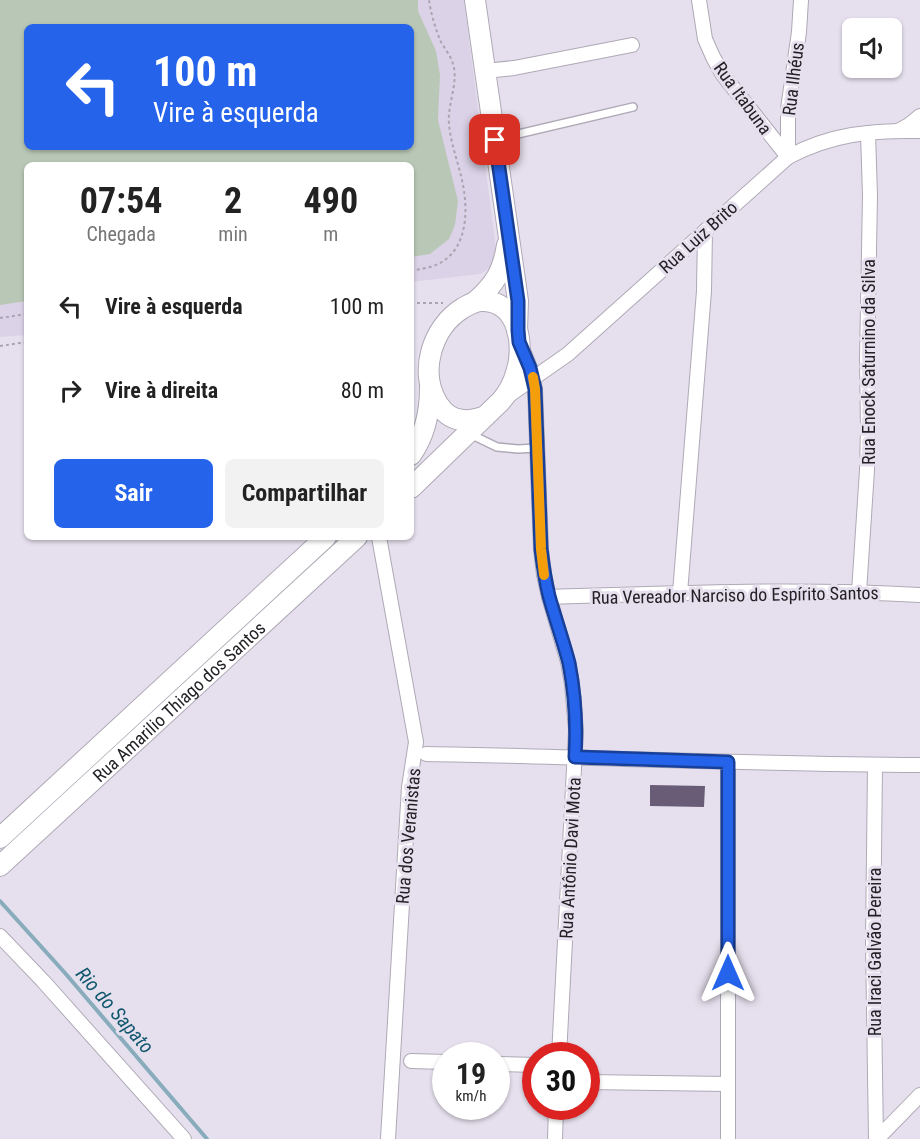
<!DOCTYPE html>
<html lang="pt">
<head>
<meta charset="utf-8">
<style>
	:root { --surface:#fff; --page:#f2f2f2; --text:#222; --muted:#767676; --accent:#2563eb }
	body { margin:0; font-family:"Roboto Condensed",sans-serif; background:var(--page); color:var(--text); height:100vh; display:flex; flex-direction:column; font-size:22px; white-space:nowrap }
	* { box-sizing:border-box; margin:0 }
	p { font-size:20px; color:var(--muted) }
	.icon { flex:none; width:33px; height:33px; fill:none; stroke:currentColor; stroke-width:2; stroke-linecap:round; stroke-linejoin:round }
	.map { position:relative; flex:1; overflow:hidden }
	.side { position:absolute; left:24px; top:162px; width:390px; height:378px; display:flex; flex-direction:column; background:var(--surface); border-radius:9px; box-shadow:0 2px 4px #0004 }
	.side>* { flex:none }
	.guide { position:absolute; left:24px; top:24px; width:390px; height:126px; border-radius:9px; box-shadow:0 2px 4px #0004; background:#2563eb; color:#fff; overflow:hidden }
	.tools { position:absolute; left:842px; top:18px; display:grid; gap:12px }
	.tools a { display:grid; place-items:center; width:60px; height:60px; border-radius:9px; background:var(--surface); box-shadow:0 2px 4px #0004; font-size:30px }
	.speed { position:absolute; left:432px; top:1042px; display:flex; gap:12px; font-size:30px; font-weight:700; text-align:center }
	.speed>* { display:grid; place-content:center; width:78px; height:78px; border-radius:50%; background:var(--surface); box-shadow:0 2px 4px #0004; line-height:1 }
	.speed small { font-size:15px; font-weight:400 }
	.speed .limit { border:9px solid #d22; background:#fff; color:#111 }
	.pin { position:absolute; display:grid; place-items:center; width:51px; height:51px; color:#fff; margin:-26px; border-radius:12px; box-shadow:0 3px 9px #0006 }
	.me { position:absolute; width:66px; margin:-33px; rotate:0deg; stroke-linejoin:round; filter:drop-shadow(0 0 4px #0008) }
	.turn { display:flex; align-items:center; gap:21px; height:126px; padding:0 30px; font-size:27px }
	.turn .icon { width:78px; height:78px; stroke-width:2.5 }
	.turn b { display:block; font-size:42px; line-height:51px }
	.eta { display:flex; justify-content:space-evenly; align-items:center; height:102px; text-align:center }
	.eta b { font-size:36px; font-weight:700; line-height:42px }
	.primary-button { display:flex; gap:12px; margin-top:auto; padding:12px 30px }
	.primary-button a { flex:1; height:69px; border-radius:9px; background:var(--accent); color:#fff; font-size:24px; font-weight:700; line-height:69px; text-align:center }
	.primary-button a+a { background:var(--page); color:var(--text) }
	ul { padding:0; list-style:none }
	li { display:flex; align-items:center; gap:18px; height:84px; padding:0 30px }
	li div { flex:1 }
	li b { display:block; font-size:22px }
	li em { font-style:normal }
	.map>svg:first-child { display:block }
	.built { fill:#dbd2e7; fill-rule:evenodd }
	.green { fill:#b9c8b6; fill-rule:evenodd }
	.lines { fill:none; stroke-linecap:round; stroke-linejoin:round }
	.stream { stroke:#88acbb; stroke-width:4 }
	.building { fill:#685c77 }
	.lane-casing { stroke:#afa9b6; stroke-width:10 }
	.street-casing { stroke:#afa9b6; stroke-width:16 }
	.secondary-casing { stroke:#afa9b6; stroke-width:22 }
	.path { stroke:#a9a4af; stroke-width:2; stroke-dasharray:3 3; stroke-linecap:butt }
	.lane { stroke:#fff; stroke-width:7 }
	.street { stroke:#fff; stroke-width:14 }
	.secondary { stroke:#fff; stroke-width:20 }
	.route-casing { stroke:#184099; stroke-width:15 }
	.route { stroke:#2563eb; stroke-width:10 }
	.slow { stroke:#f59e0b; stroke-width:10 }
	.labels { text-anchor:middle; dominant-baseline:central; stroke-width:6; stroke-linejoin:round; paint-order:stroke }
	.street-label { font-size:18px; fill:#232126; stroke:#e6e0ee }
	.water-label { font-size:20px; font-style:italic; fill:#11576e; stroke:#e6e0ee }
</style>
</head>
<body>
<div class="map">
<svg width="920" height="1139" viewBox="0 0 920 1139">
	<rect width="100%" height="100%" fill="#e6e0ee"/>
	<path class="built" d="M0 0H464L496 249 492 262 487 270 480 274 411 282V165H27V335L0 337ZM27 27H411V147H27Z"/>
	<path class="green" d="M0 0H418V11L436 51 440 75 438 120 458 201 455 225 449 239 430 254 411 257V165H27V301L0 305ZM27 27H411V147H27Z"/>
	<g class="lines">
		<path class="stream" d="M0 901 65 973 207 1139"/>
	</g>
	<path class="building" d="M650 785 705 786 704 807 650 806Z"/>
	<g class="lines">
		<g class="lane-casing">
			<g id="lane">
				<path d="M497 139 633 107"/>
				<path d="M470 434 497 447 518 449 537 448"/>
			</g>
		</g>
		<g class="street-casing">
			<g id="street">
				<path d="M699 0 705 39 713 57 723 75 788 157"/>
				<path d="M485 71 514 68 632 45"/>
				<path d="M898 131 909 125 920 116"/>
				<path d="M788 157V109L799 32 801 0"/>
				<path d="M522 348 530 368 535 389 541 549 544 575 549 597 568 662 572 684 576 730 559 1056"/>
				<path d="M508 396 568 354 788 157C831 134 871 130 920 131"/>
				<path d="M379 537 416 742 409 787 388 1139"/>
				<path d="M859 592 867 470 868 429 867 360 870 196 868 133"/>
				<path d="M680 593 704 291 705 231"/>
				<path d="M549 597C673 593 797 588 920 595"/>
				<path d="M426 754C591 757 755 764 920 765"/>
				<path d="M728 762V1139"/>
				<path d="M875 765 873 943 876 1139"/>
				<path d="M0 936 43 981 184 1139"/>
				<path d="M411 1061 446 1062"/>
				<path d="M496 1064 536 1065"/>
				<path d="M586 1082 728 1084"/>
				<path d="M555 1139 556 1107"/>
				<path d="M877 1139 920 1095"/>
			</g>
		</g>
		<g class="secondary-casing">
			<g id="secondary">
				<path d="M475 0 518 301 517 330"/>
				<path d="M476 301C495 284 503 271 507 245"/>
				<path d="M411 455C425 435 430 412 430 388"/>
				<path d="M411 488 501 401C508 393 513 384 516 373 525 347 519 302 484 301 476 300 470 304 463 308 432 327 418 372 438 404 444 413 452 420 464 420 471 421 479 418 486 416"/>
				<path d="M0 838 326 537"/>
				<path id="s1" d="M0 866 357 537"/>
			</g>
		</g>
		<g class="path">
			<path d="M411 271C420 269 430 268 438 264 465 251 468 218 464 191 461 169 451 147 449 124 447 105 459 82 453 64 451 56 444 48 440 40 435 27 431 14 429 0"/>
			<path d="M411 303H443"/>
			<path d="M0 318 27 314"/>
			<path d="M0 346 27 342"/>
		</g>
		<use href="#lane" class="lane"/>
		<use href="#street" class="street"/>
		<use href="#secondary" class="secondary"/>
	</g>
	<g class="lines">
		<g class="route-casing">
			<path id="route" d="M495 140 518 301V330L519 342 530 368 535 389 541 549C543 565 545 580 549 596 555 618 563 640 569 663 575 694 577 725 575 757L728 762V973"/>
		</g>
		<use href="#route" class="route"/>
		<path class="slow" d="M533 377 535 389 541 549 544 575"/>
	</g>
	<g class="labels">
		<g class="street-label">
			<text transform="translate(793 79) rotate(-83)">Rua Ilhéus</text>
			<text transform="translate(743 98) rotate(54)">Rua Itabuna</text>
			<text transform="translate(698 237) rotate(-42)">Rua Luiz Brito</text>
			<text transform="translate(868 362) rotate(-90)">Rua Enock Saturnino da Silva</text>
			<text transform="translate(735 595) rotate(-1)">Rua Vereador Narciso do Espírito Santos</text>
			<text stroke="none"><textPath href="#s1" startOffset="243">Rua Amarilio Thiago dos Santos</textPath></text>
			<text transform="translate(408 836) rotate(-85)">Rua dos Veranistas</text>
			<text transform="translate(570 858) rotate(-87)">Rua Antônio Davi Mota</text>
			<text transform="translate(874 952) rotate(-90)">Rua Iraci Galvão Pereira</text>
		</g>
		<g class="water-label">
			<text transform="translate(115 1010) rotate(49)">Rio do Sapato</text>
		</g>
	</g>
</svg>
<div class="tools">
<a><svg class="icon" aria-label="sound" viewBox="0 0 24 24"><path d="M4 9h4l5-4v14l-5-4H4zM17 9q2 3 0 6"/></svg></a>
</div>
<div class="speed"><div>19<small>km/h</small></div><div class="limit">30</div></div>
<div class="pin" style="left:495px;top:140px;background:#d93025"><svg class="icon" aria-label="arrive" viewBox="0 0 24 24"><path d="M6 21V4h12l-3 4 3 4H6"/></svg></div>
<svg class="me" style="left:728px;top:973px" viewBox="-20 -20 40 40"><path d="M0-17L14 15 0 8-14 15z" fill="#2563eb" stroke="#fff" stroke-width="4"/></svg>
<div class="guide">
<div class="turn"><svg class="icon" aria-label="left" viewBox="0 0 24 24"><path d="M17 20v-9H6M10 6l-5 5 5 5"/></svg><div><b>100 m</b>Vire à esquerda</div></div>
</div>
<section class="side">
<div class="eta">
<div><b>07:54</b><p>Chegada</p></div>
<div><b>2</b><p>min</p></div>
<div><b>490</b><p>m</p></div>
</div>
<ul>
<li><svg class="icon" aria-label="left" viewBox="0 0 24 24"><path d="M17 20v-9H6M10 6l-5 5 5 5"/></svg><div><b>Vire à esquerda</b></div><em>100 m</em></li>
<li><svg class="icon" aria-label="right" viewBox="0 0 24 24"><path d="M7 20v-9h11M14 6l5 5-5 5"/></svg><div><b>Vire à direita</b></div><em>80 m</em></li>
</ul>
<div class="primary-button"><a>Sair</a><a>Compartilhar</a></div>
</section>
</div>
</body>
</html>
